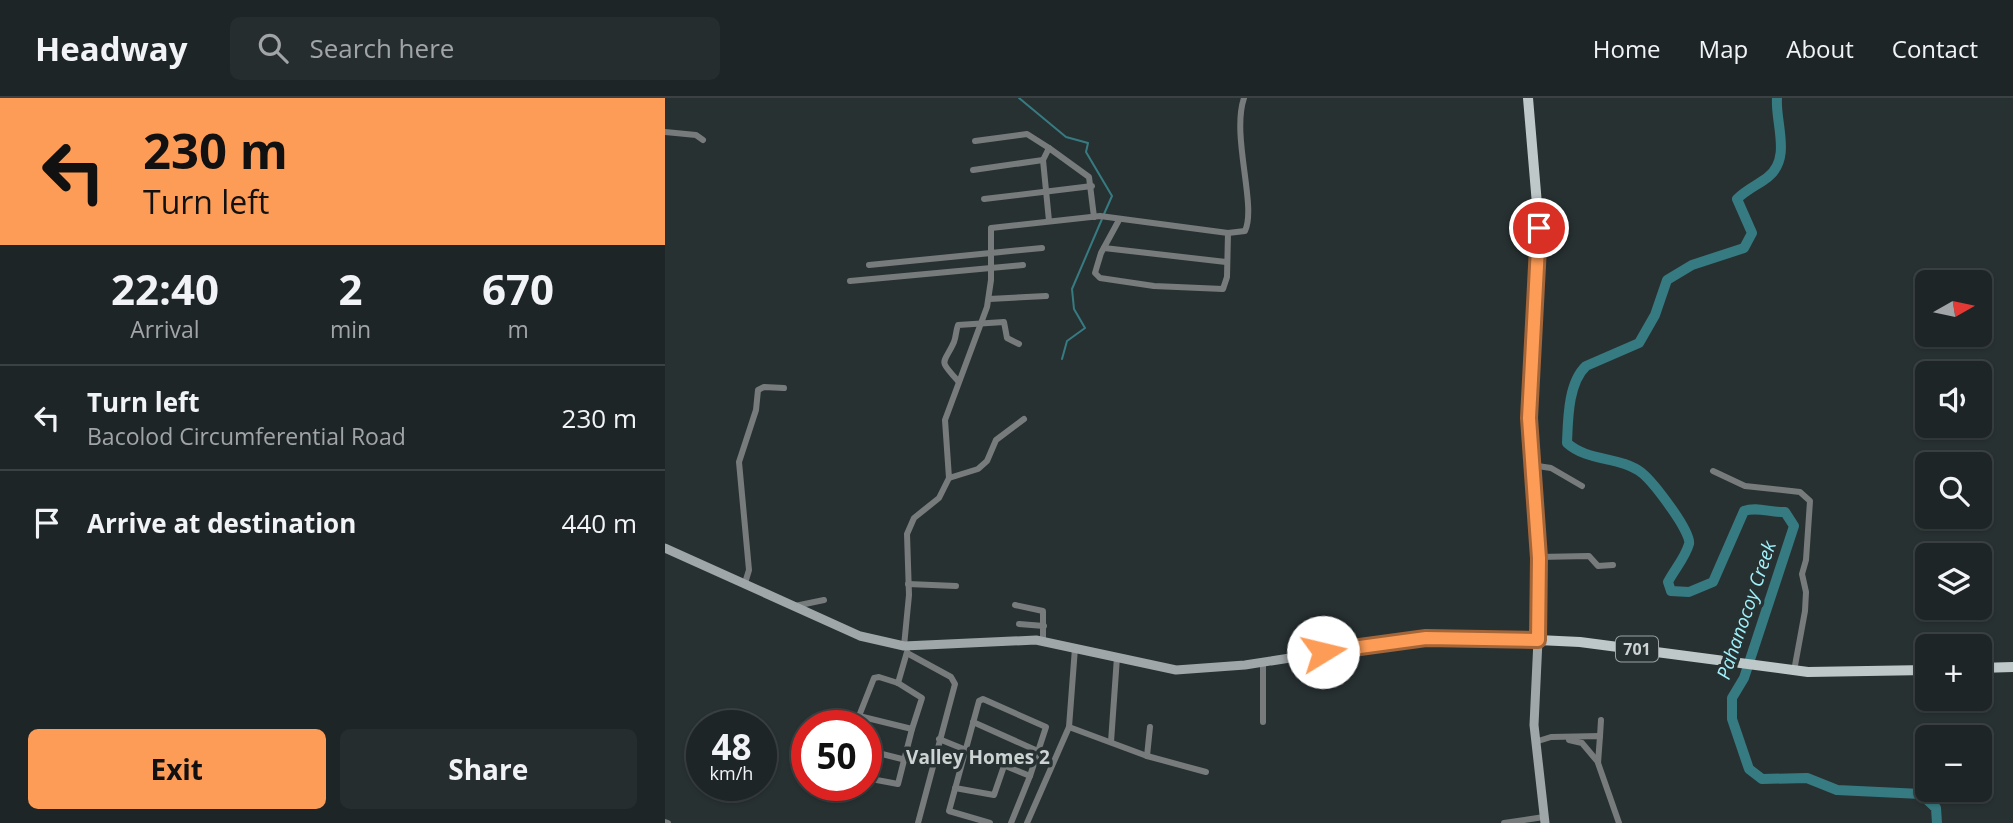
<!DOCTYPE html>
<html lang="en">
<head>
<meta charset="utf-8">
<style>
	:root { --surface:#1e2526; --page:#262d2e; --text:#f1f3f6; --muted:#a1a5a7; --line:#3c4243; --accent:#fd9c56 }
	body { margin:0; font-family:"Open Sans",sans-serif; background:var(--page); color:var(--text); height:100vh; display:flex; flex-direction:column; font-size:26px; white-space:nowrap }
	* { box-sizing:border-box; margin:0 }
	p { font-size:23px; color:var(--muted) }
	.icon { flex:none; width:38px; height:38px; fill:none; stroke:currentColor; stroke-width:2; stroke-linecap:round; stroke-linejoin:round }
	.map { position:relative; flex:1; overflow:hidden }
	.side { display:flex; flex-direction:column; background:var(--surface); width:665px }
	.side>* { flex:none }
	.top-card { background:#fd9c56; color:#111; overflow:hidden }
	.needle { width:46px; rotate:81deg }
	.controls { position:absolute; left:1250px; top:172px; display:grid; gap:14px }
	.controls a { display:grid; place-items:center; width:77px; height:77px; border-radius:10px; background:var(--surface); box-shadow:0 2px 5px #0004,0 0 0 2px var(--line); font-size:35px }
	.speed { position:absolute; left:21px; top:612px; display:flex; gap:14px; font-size:35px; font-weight:700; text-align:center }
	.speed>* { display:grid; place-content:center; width:91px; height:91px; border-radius:50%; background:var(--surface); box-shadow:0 2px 5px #0004,0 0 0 2px var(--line); line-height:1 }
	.speed small { font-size:18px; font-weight:400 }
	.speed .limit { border:10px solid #d22; background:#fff; color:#111 }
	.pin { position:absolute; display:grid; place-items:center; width:60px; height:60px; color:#fff; margin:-30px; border:4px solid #fff; border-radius:50%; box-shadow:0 2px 7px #0007 }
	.me { position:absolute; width:77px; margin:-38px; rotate:81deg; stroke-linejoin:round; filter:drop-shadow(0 0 5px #0008) }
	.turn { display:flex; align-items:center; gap:24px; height:147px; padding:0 28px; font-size:32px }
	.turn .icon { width:91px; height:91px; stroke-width:2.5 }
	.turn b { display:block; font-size:49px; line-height:60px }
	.eta { display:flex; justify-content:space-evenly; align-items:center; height:119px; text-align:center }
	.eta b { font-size:42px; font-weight:700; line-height:49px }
	.primary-button { display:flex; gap:14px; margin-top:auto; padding:14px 28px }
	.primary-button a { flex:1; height:80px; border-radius:10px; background:var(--accent); color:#111; font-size:28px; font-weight:700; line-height:80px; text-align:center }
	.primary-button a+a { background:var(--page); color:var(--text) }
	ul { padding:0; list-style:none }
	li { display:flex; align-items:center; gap:21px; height:105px; padding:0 28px; border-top:2px solid var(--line) }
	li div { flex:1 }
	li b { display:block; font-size:26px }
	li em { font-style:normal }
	header { display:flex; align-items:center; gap:42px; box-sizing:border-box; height:98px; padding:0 35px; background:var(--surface); border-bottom:2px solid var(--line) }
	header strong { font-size:33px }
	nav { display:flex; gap:38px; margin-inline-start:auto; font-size:24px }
	.search { width:490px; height:63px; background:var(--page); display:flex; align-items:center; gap:18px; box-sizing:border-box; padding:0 24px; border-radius:10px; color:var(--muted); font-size:26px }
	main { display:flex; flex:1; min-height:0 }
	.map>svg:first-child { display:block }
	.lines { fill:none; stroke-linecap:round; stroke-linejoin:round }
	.stream { stroke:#377b82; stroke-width:2 }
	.river { stroke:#377b82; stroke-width:10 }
	.street { stroke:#777b7c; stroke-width:6 }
	.secondary { stroke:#a0a7a8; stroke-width:9 }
	.primary { stroke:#bfc8c9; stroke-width:10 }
	.route-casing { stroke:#a46538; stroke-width:18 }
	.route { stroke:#fd9c56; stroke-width:12 }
	.labels { text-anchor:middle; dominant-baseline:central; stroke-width:7; stroke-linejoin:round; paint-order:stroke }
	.shield { fill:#283132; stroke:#9ca2a3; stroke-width:2 }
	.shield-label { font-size:16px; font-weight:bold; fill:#cdd2d3 }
	.water-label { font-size:19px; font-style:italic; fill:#a0f1fa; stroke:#283132 }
	.neighbourhood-label { font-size:19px; font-weight:bold; fill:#cdd2d3; stroke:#283132 }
</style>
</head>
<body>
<header>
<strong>Headway</strong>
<div class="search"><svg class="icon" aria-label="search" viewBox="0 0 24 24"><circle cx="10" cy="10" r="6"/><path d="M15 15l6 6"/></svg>Search here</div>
<nav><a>Home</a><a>Map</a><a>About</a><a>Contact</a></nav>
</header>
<main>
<section class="side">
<div class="top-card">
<div class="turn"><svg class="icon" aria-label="left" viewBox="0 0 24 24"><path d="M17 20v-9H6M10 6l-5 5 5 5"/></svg><div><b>230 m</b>Turn left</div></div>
</div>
<div class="eta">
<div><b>22:40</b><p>Arrival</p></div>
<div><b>2</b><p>min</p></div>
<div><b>670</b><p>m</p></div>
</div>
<ul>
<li><svg class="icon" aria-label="left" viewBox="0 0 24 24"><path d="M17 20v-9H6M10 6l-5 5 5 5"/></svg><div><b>Turn left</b><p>Bacolod Circumferential Road</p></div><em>230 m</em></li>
<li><svg class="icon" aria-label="arrive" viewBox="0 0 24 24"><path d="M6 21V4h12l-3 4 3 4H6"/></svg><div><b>Arrive at destination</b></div><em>440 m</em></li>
</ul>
<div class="primary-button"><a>Exit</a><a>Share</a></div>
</section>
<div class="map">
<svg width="1348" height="725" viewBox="0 0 1348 725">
	<rect width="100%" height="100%" fill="#283132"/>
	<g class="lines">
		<g class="stream">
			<path d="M354 0 401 39 423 45 421 54 447 98 439 116"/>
			<path d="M397 261 402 243 420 230 409 211 407 191 437 121"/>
		</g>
		<path class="river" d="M1112 0C1110 25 1127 60 1103 79 1093 87 1082 91 1072 101L1087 135 1079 150 1027 167 1002 182 990 217 974 245 921 268C903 285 903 321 902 345 923 364 955 358 977 375 988 384 1027 434 1024 446 1020 460 1009 472 1003 484L1006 493 1024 494 1048 484 1079 413C1092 408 1106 415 1120 414L1129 428 1079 580 1067 600V621L1084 671 1097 681 1142 680 1172 692 1256 696 1271 710 1272 725"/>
		<g class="street">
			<path d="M0 34 31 37 38 42"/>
			<path d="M310 43 362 36 384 50"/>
			<path d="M308 72 378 62"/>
			<path d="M319 101 427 88"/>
			<path d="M454 122 436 155 430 175 435 180 489 188 558 191 562 179 563 135"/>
			<path d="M384 123 378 62 384 50 424 79 429 119"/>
			<path d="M439 150 561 164"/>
			<path d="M204 167 377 150"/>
			<path d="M185 183 358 167"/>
			<path d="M324 201 381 198"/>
			<path d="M293 283C272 260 279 267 289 244 291 239 291 232 293 227L339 224 342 240 354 246"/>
			<path d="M866 367 886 370 917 388"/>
			<path d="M1048 373 1080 388 1135 394 1145 403 1141 462 1137 476 1141 494 1140 513 1129 573"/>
			<path d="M284 380 313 371 322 363 331 342 359 321"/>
			<path d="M874 459 924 458 933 468 948 467"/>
			<path d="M80 485 84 472 74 364 91 312 93 292 99 289 119 290"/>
			<path d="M243 486 291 488"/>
			<path d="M350 507 378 513V543"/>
			<path d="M130 508 159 502"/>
			<path d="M354 526 379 528"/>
			<path d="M239 548 244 497 242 436 249 420 274 400 284 380 280 322 322 209 326 182V130L435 118 563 135 580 133C592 108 566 38 579 0"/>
			<path d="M242 555 286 579 290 586 253 725"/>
			<path d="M598 565V624"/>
			<path d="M214 579 233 585 257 600 247 631 194 618 209 580Z"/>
			<path d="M233 585 242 554"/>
			<path d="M308 624 375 654"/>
			<path d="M190 628 194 618"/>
			<path d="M404 629 482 658 541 674"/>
			<path d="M935 638 936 622"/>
			<path d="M274 641 365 678 346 725"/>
			<path d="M904 642 917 645 933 664"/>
			<path d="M446 644 452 559"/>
			<path d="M870 644 886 639 935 638 933 665 954 725"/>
			<path d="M201 652 241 662"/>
			<path d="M482 658 485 629"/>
			<path d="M201 680 233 686 247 631"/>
			<path d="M290 690 329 697 340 665"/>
			<path d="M0 724 3 725"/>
			<path d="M325 725 284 713 314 603 318 601 381 629 365 678"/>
			<path d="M362 725 404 629 410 550"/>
			<path d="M839 725 879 719"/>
		</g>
		<path class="secondary" d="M0 450 195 538 239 548 371 542 511 572 580 567 747 541 873 542 869 627 880 725"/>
		<g class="primary">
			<path d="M863 0 874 130V179L864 320 874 459 873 542 915 544 1143 574 1262 572"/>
			<path d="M1314 570 1348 569"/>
		</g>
	</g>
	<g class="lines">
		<g class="route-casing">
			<path id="route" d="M658 554 761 540 873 542 874 460 864 320 874 130"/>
		</g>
		<use href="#route" class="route"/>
	</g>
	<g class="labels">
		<rect class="shield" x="951" y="538.5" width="42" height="25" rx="5"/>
		<g class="shield-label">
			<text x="972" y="551">701</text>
		</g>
		<g class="water-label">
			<text transform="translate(1081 512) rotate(-71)">Pahanocoy Creek</text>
		</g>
		<g class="neighbourhood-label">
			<text x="313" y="659">Valley Homes 2</text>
		</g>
	</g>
</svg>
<div class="controls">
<a><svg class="needle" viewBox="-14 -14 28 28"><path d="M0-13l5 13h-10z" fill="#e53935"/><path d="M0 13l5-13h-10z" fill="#a1a5a7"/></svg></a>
<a><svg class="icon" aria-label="sound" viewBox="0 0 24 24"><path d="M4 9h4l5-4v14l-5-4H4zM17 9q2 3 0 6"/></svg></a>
<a><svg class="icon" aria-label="search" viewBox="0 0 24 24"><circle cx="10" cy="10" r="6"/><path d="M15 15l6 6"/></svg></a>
<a><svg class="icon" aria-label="layers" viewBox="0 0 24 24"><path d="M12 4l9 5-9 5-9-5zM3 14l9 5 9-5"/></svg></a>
<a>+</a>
<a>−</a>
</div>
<div class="speed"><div>48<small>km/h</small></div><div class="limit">50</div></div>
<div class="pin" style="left:874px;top:130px;background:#d93025"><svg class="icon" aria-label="arrive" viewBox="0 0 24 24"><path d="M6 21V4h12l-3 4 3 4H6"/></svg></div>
<svg class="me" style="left:658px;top:554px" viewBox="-20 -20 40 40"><circle r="19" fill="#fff"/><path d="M0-13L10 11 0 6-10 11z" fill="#fd9c56"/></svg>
</div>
</main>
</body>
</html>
